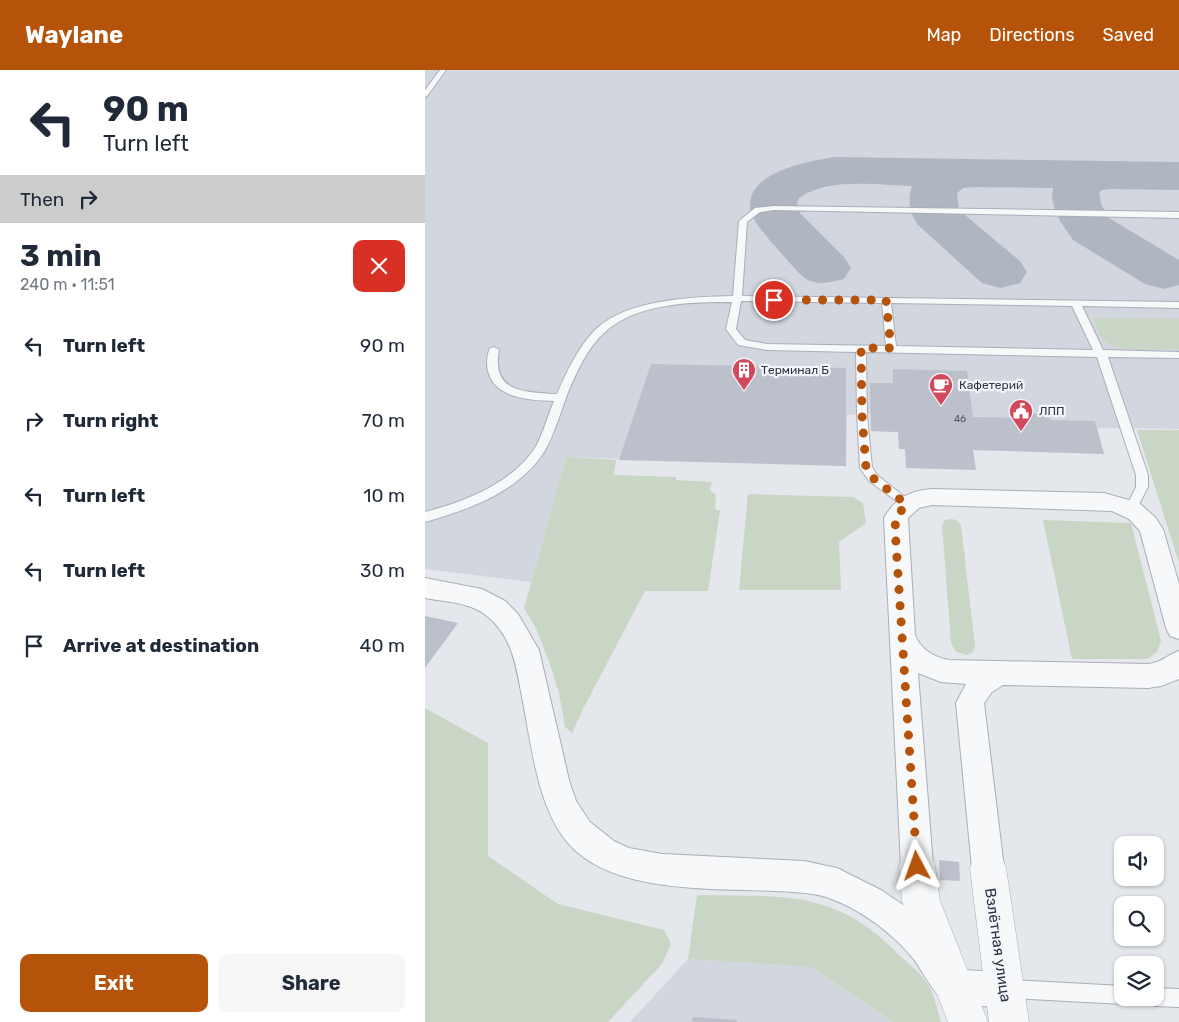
<!DOCTYPE html>
<html lang="en">
<head>
<meta charset="utf-8">
<style>
	:root { --surface:#fff; --page:#f6f6f7; --text:#1f2937; --muted:#747a83; --accent:#b45309 }
	body { margin:0; font-family:Rubik,sans-serif; background:var(--page); color:var(--text); height:100vh; display:flex; flex-direction:column; font-size:19px; white-space:nowrap }
	* { box-sizing:border-box; margin:0 }
	p { font-size:16px; color:var(--muted) }
	.icon { flex:none; width:28px; height:28px; fill:none; stroke:currentColor; stroke-width:2; stroke-linecap:round; stroke-linejoin:round }
	.map { position:relative; flex:1; overflow:hidden }
	.drawer { display:flex; flex-direction:column; background:var(--surface); width:425px }
	.drawer>* { flex:none }
	.top-card { background:#fff; color:var(--text); overflow:hidden }
	.fabs { position:absolute; left:689px; top:766px; display:grid; gap:10px }
	.fabs a { display:grid; place-items:center; width:50px; height:50px; border-radius:10px; background:var(--surface); box-shadow:0 1px 4px #0004; font-size:25px }
	.pin { position:absolute; display:grid; place-items:center; width:42px; height:42px; color:#fff; margin:-21px; border:2px solid #fff; border-radius:50%; box-shadow:0 1px 5px #0007 }
	.me { position:absolute; width:55px; margin:-28px; rotate:356deg; stroke-linejoin:round; filter:drop-shadow(0 0 4px #0008) }
	.turn { display:flex; align-items:center; gap:18px; height:105px; padding:0 20px; font-size:22px }
	.turn .icon { width:65px; height:65px; stroke-width:2.5 }
	.turn b { display:block; font-size:35px; line-height:42px }
	.then { display:flex; align-items:center; height:48px; padding:0 20px; background:#0003; gap:10px; font-size:19px }
	.round { display:grid; place-items:center; flex:none; width:52px; height:52px; border-radius:10px; background:var(--page) }
	.summary { display:flex; align-items:center; justify-content:space-between; height:85px; padding:0 20px }
	h1 { font-size:30px; font-weight:700; line-height:38px }
	.primary-button { display:flex; gap:10px; margin-top:auto; padding:10px 20px }
	.primary-button a { flex:1; height:58px; border-radius:10px; background:var(--accent); color:#fff; font-size:20px; font-weight:700; line-height:58px; text-align:center }
	.primary-button a+a { background:var(--page); color:var(--text) }
	ul { padding:0; list-style:none }
	li { display:flex; align-items:center; gap:15px; height:75px; padding:0 20px }
	li div { flex:1 }
	li b { display:block; font-size:19px }
	li em { font-style:normal }
	header { display:flex; align-items:center; gap:30px; box-sizing:border-box; height:70px; padding:0 25px; background:var(--accent); color:#fff }
	header strong { font-size:24px }
	nav { display:flex; gap:28px; margin-inline-start:auto; font-size:18px }
	main { display:flex; flex:1; min-height:0 }
	.map>svg:first-child { display:block }
	.built { fill:#d2d6de }
	.green { fill:#c9d6c5 }
	.lines { fill:none; stroke-linecap:round; stroke-linejoin:round }
	.taxiway { fill:#b0b6c1; fill-rule:evenodd }
	.building { fill:#bbc0ca }
	.service-casing { stroke:#a9aeb7; stroke-width:2 }
	.minor-casing { stroke:#a9aeb7; stroke-width:2 }
	.tertiary-casing { stroke:#a9aeb7; stroke-width:1 }
	.service { fill:#f7f8fa; fill-rule:evenodd }
	.minor { fill:#f7f8fa; fill-rule:evenodd }
	.tertiary { fill:#f7f8fa; fill-rule:evenodd }
	.route { stroke:#b45309; stroke-width:9; stroke-dasharray:0 16.2 }
	.labels { text-anchor:middle; dominant-baseline:central; stroke-width:4.5; stroke-linejoin:round; paint-order:stroke }
	.number-label { font-size:10px; fill:#4f5766 }
	.poi-label { font-size:12px; fill:#2b3445; stroke:#f4f6f9; text-anchor:start }
	.near-street-label { font-size:15px; fill:#2b3445; stroke:#f4f6f9 }
</style>
</head>
<body>
<header>
<strong>Waylane</strong>
<nav><a>Map</a><a>Directions</a><a>Saved</a></nav>
</header>
<main>
<section class="drawer">
<div class="top-card">
<div class="turn"><svg class="icon" aria-label="left" viewBox="0 0 24 24"><path d="M17 20v-9H6M10 6l-5 5 5 5"/></svg><div><b>90 m</b>Turn left</div></div>
<div class="then">Then<svg class="icon" aria-label="right" viewBox="0 0 24 24"><path d="M7 20v-9h11M14 6l5 5-5 5"/></svg></div>
</div>
<div class="summary"><div><h1>3 min</h1><p>240 m · 11:51</p></div><a class="round" style="background:#d93025;color:#fff"><svg class="icon" aria-label="close" viewBox="0 0 24 24"><path d="M6 6l12 12M18 6L6 18"/></svg></a></div>
<ul>
<li><svg class="icon" aria-label="left" viewBox="0 0 24 24"><path d="M17 20v-9H6M10 6l-5 5 5 5"/></svg><div><b>Turn left</b></div><em>90 m</em></li>
<li><svg class="icon" aria-label="right" viewBox="0 0 24 24"><path d="M7 20v-9h11M14 6l5 5-5 5"/></svg><div><b>Turn right</b></div><em>70 m</em></li>
<li><svg class="icon" aria-label="left" viewBox="0 0 24 24"><path d="M17 20v-9H6M10 6l-5 5 5 5"/></svg><div><b>Turn left</b></div><em>10 m</em></li>
<li><svg class="icon" aria-label="left" viewBox="0 0 24 24"><path d="M17 20v-9H6M10 6l-5 5 5 5"/></svg><div><b>Turn left</b></div><em>30 m</em></li>
<li><svg class="icon" aria-label="arrive" viewBox="0 0 24 24"><path d="M6 21V4h12l-3 4 3 4H6"/></svg><div><b>Arrive at destination</b></div><em>40 m</em></li>
</ul>
<div class="primary-button"><a>Exit</a><a>Share</a></div>
</section>
<div class="map">
<svg width="754" height="952" viewBox="0 0 754 952">
	<rect width="100%" height="100%" fill="#e4e7ec"/>
	<g class="built">
		<path d="M0 0H754V359L672 358 679 384 548 380 549 388 474 379 473 362 446 361 445 344 422 345 421 396 141 387 106 512 0 499Z"/>
		<path d="M263 889 386 897 468 952H205Z"/>
	</g>
	<g class="green">
		<path d="M669 248 754 249V279C733 279 689 285 675 266 672 261 671 254 669 248Z"/>
		<path d="M712 360H754V493Z"/>
		<path d="M141 387 191 390 189 405 251 407V410L287 412 285 420 291 425 290 439 295 441 283 521H220L159 637 147 663 140 657 134 623 125 594 111 558 99 538Z"/>
		<path d="M323 424 428 427 438 433 441 453 414 472 416 520H314Z"/>
		<path d="M526 449 531 450 536 455 550 576 548 582 542 585 531 582 526 573 517 455 520 450Z"/>
		<path d="M618 450 706 453 736 571 732 582 722 589H647Z"/>
		<path d="M0 638 63 673V786L133 834 239 860 246 874 237 894 183 952H0Z"/>
		<path d="M272 825C353 827 408 818 470 881 479 890 499 905 504 916 510 927 512 940 516 952H468L386 897 263 889Z"/>
	</g>
	<g class="lines">
		<path class="taxiway" d="M410 87 754 92V120L686 119 677 120 674 123 676 134 684 148 754 190V215L739 219 720 214 648 170 635 151 630 140 627 128 628 118 548 117 538 118 532 123 534 140 595 191 602 202 595 213 576 218 557 213 493 155C485 144 482 129 487 116 452 115 403 107 374 128L372 133 375 143 419 187 426 198 419 209C407 212 393 216 381 209 373 204 355 181 347 173 339 163 324 147 325 134 326 101 385 91 410 87Z"/>
	</g>
	<g class="building">
		<path d="M226 294 421 298V396L194 390Z"/>
		<path d="M468 299 542 301 548 347 594 348 592 343 624 344 625 350 670 351 679 384 548 380 551 400 481 398 480 379H474L473 362 446 361 445 313H468Z"/>
		<path d="M0 546 33 553 0 598Z"/>
		<path d="M514 790 534 792 535 811 515 810Z"/>
		<path d="M268 947 312 950V952H267Z"/>
	</g>
	<g class="lines">
		<g class="service-casing">
			<g id="service">
				<path d="M15 0H21L2 26 0 27V20Z"/>
				<path d="M349 136 754 142V148L349 140 335 142 322 152 317 226 754 232V238L657 236 678 280 754 282V288L683 287 723 405V417L710 442 706 444 700 439 711 417V405L672 287 441 282 442 345 447 397 452 405 485 431 487 434 481 438 444 411 435 398 432 345 431 282 342 280 313 275 301 259 307 232C266 232 212 233 180 262 163 277 153 299 144 320 137 337 128 370 117 385 91 423 42 440 0 452V442C39 432 84 414 108 381 116 370 123 345 129 331 105 330 70 329 63 301 61 293 62 285 65 278L69 277 74 280C66 323 100 322 132 324 142 301 153 277 171 259 203 229 267 227 308 226L314 151 330 138ZM316 231 457 233 461 276 342 274 320 270 311 259ZM466 233 647 236 668 280 471 276Z"/>
				<path d="M584 910 698 916V928H706L704 931 698 934 584 928 578 925 575 919 578 913Z"/>
				<path d="M730 918 754 919V937L730 936 724 933 721 928H730Z"/>
			</g>
		</g>
		<g class="minor-casing">
			<g id="minor">
				<path d="M507 419 679 423 714 433 730 447 738 459 754 514V569L745 566 741 558 715 461 704 449 687 441 507 435 494 438 483 448 490 565C496 580 509 587 524 590L723 594C736 593 742 585 754 581V609L736 616 723 618 578 615 567 622 559 633 579 798 574 809 563 814 552 809 547 798 531 633 541 614 516 612 493 603 508 796 503 807 492 812 481 807 476 796 459 448C470 428 484 421 507 419Z"/>
				<path d="M0 508 57 519 80 531 93 544 114 580 144 710 151 731 165 752 189 771 204 778 237 784 379 791 412 798 456 820 487 841 512 865 538 900 579 902 591 907 596 919 591 931C588 933 583 935 580 936 569 938 528 935 519 930 510 925 497 901 490 891 471 866 438 841 409 830 391 822 368 822 349 821 287 818 187 824 143 773 111 736 106 669 96 622 91 594 86 565 62 546 45 532 21 532 0 528Z"/>
			</g>
		</g>
		<g class="tertiary-casing">
			<g id="tertiary">
				<path d="M492 778 505 783 510 796 515 831 563 952H523L477 831 474 796 479 783Z"/>
				<path d="M563 780 576 785 581 798 604 952H564L545 798 550 785Z"/>
			</g>
		</g>
		<use href="#service" class="service"/>
		<use href="#minor" class="minor"/>
		<use href="#tertiary" class="tertiary"/>
	</g>
	<g class="lines">
		<path class="route" d="M349 230H461L466 278H436L437 345 441 398 448 408 481 434 471 448 470 458 492 796"/>
	</g>
	<defs>
		<g id="building-pin" transform="scale(1.25)"><path d="M0 17L-7.5 6A9.5 9.5 0 1 1 7.5 6Z" fill="#d1495b" stroke="#f4f6f9"/><path d="M-4-6H4V6H1V3H-1V6H-4ZM-2.5-4.3h1.7v1.8h-1.7ZM.8-4.3h1.7v1.8H.8ZM-2.5-1h1.7V.8h-1.7ZM.8-1h1.7V.8H.8Z" fill="#fff"/></g>
		<g id="cafe-pin" transform="scale(1.25)"><path d="M0 17L-7.5 6A9.5 9.5 0 1 1 7.5 6Z" fill="#d1495b" stroke="#f4f6f9"/><path d="M-5.5-4.5H6V0H3Q3 3.5 0 3.5H-2.5Q-5.5 3.5-5.5 0ZM3-3.2v2h1.7v-2ZM-6 4.5H4V6H-6Z" fill="#fff"/></g>
		<g id="civic-pin" transform="scale(1.25)"><path d="M0 17L-7.5 6A9.5 9.5 0 1 1 7.5 6Z" fill="#d1495b" stroke="#f4f6f9"/><path d="M-.6-6.5H3V-4.5H.6V-3L4-1V1h2V6H-6V1h2V-1L-.6-3ZM-1.2 2.5V6h2.4V2.5Z" fill="#fff"/></g>
	</defs>
	<g fill-rule="evenodd">
		<use href="#building-pin" x="319" y="300"/>
		<use href="#cafe-pin" x="516" y="315"/>
		<use href="#civic-pin" x="596" y="341"/>
	</g>
	<g class="labels">
		<g class="number-label">
			<text x="535" y="349">46</text>
		</g>
		<g class="poi-label">
			<text x="336" y="300">Терминал Б</text>
			<text x="534" y="315">Кафетерий</text>
			<text x="614" y="341">ЛПП</text>
		</g>
		<g class="near-street-label">
			<text transform="translate(573 875) rotate(82)">Взлётная улица</text>
		</g>
	</g>
</svg>
<div class="fabs">
<a><svg class="icon" aria-label="sound" viewBox="0 0 24 24"><path d="M4 9h4l5-4v14l-5-4H4zM17 9q2 3 0 6"/></svg></a>
<a><svg class="icon" aria-label="search" viewBox="0 0 24 24"><circle cx="10" cy="10" r="6"/><path d="M15 15l6 6"/></svg></a>
<a><svg class="icon" aria-label="layers" viewBox="0 0 24 24"><path d="M12 4l9 5-9 5-9-5zM3 14l9 5 9-5"/></svg></a>
</div>
<div class="pin" style="left:349px;top:230px;background:#d93025"><svg class="icon" aria-label="arrive" viewBox="0 0 24 24"><path d="M6 21V4h12l-3 4 3 4H6"/></svg></div>
<svg class="me" style="left:492px;top:796px" viewBox="-20 -20 40 40"><path d="M0-17L14 15 0 8-14 15z" fill="#b45309" stroke="#fff" stroke-width="4"/></svg>
</div>
</main>
</body>
</html>
